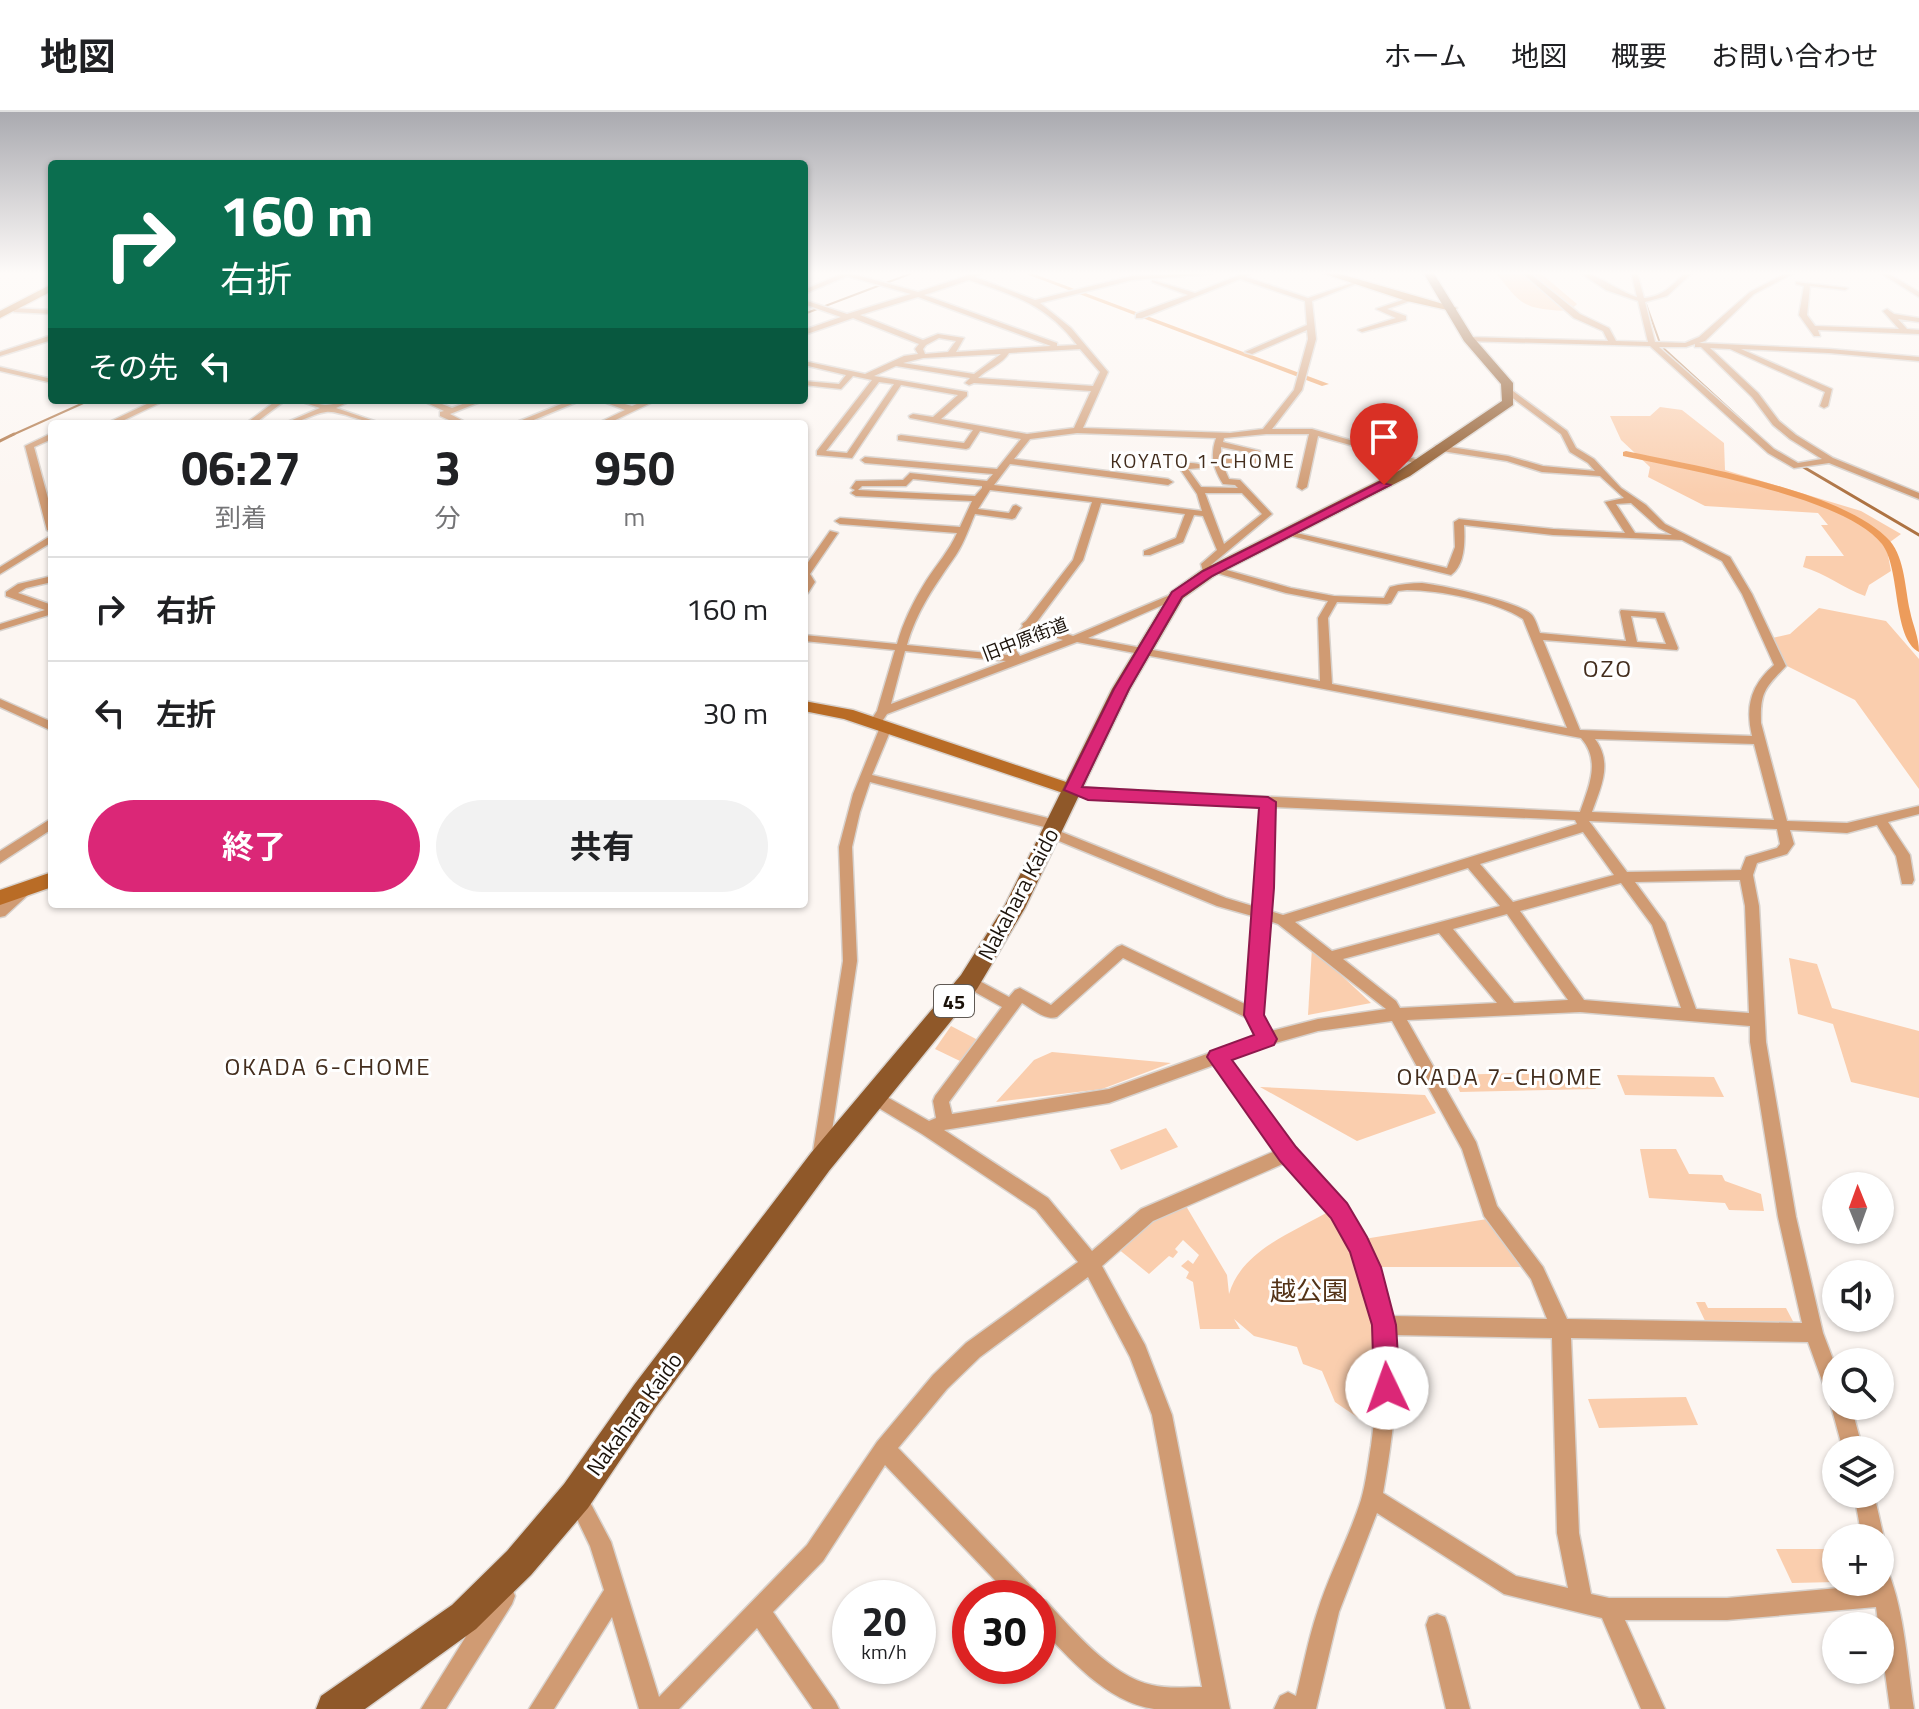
<!DOCTYPE html>
<html lang="ja">
<head>
<meta charset="utf-8">
<style>
	:root { --surface:#fff; --page:#f2f2f2; --text:#202124; --muted:#757577; --line:#e0e0e0; --accent:#db2777 }
	body { margin:0; font-family:"Titillium Web","Noto Sans JP",sans-serif; background:var(--page); color:var(--text); height:100vh; display:flex; flex-direction:column; font-size:30px; white-space:nowrap }
	* { box-sizing:border-box; margin:0 }
	p { font-size:26px; color:var(--muted) }
	.icon { flex:none; width:44px; height:44px; fill:none; stroke:currentColor; stroke-width:2; stroke-linecap:round; stroke-linejoin:round }
	.map { position:relative; flex:1; overflow:hidden }
	.panel { position:absolute; left:48px; top:308px; width:760px; height:488px; display:flex; flex-direction:column; background:var(--surface); border-radius:8px; box-shadow:0 2px 6px #0004 }
	.panel>* { flex:none }
	.guide { position:absolute; left:48px; top:48px; width:760px; height:244px; border-radius:8px; box-shadow:0 2px 6px #0004; background:#0b6e4f; color:#fff; overflow:hidden }
	.needle { width:52px; rotate:359deg }
	.buttons { position:absolute; left:1822px; top:1060px; display:grid; gap:16px }
	.buttons a { display:grid; place-items:center; width:72px; height:72px; border-radius:50%; background:var(--surface); box-shadow:0 2px 6px #0004; font-size:40px }
	.speed { position:absolute; left:832px; top:1468px; display:flex; gap:16px; font-size:40px; font-weight:700; text-align:center }
	.speed>* { display:grid; place-content:center; width:104px; height:104px; border-radius:50%; background:var(--surface); box-shadow:0 2px 6px #0004; line-height:1 }
	.speed small { font-size:20px; font-weight:400 }
	.speed .limit { border:12px solid #d22; background:#fff; color:#111 }
	.pin { position:absolute; display:grid; place-items:center; width:68px; height:68px; color:#fff; margin:-82px -34px; border-radius:50% 50% 50% 0; rotate:-45deg; box-shadow:0 0 8px #0007 }
	.pin .icon { rotate:45deg }
	.me { position:absolute; width:88px; margin:-44px; rotate:357deg; stroke-linejoin:round; filter:drop-shadow(0 0 6px #0008) }
	.turn { display:flex; align-items:center; gap:28px; height:168px; padding:0 40px; font-size:36px }
	.turn .icon { width:104px; height:104px; stroke-width:2.5 }
	.turn b { display:block; font-size:56px; line-height:68px }
	.then { display:flex; align-items:center; height:76px; padding:0 40px; background:#0003; gap:16px; font-size:30px }
	.eta { display:flex; justify-content:space-evenly; align-items:center; height:136px; text-align:center }
	.eta b { font-size:48px; font-weight:700; line-height:56px }
	.cta { display:flex; gap:16px; margin-top:auto; padding:16px 40px }
	.cta a { flex:1; height:92px; border-radius:48px; background:var(--accent); color:#fff; font-size:32px; font-weight:700; line-height:92px; text-align:center }
	.cta a+a { background:var(--page); color:var(--text) }
	ul { padding:0; list-style:none }
	li { display:flex; align-items:center; gap:24px; height:104px; padding:0 40px; border-top:2px solid var(--line) }
	li div { flex:1 }
	li b { display:block; font-size:30px }
	li em { font-style:normal }
	header { display:flex; align-items:center; gap:48px; box-sizing:border-box; height:112px; padding:0 40px; background:var(--surface); border-bottom:2px solid var(--line) }
	header strong { font-size:38px }
	nav { display:flex; gap:44px; margin-inline-start:auto; font-size:28px }
	.map>svg:first-child { display:block }
	.green { fill:#faceae }
	.lines { fill:none; stroke-linecap:round; stroke-linejoin:round }
	.stream-far1 { stroke:#ae7343; stroke-width:2 }
	.stream { stroke:#ae7343; stroke-width:3 }
	.canal { fill:#ed9c5b; fill-rule:evenodd }
	.street-casing { stroke:#d8d2cd; stroke-width:3 }
	.secondary-casing { stroke:#d8d2cd; stroke-width:3 }
	.primary-casing { stroke:#d8d2cd; stroke-width:3 }
	.street { fill:#d09b73; fill-rule:evenodd }
	.secondary { fill:#b96c26; fill-rule:evenodd }
	.primary { fill:#8f5829; fill-rule:evenodd }
	.route { fill:#db2777; stroke:#8e194d; stroke-width:2 }
	.labels { text-anchor:middle; dominant-baseline:central; stroke-width:6; stroke-linejoin:round; paint-order:stroke }
	.far-street-label { font-size:18px; fill:#1b120a; stroke:#fff }
	.far-neighbourhood-label { font-size:20px; letter-spacing:2px; fill:#432d1d; stroke:#fff }
	.shield { fill:#fff; stroke:#5f5954; stroke-width:2 }
	.shield-label { font-size:20px; font-weight:bold; fill:#1b120a }
	.street-label { font-size:22px; fill:#1b120a; stroke:#fff }
	.neighbourhood-label { font-size:24px; letter-spacing:2px; fill:#432d1d; stroke:#fff }
	.near-park-label { font-size:26px; fill:#543317; stroke:#fff }
</style>
</head>
<body>
<header>
<strong>地図</strong>
<nav><a>ホーム</a><a>地図</a><a>概要</a><a>お問い合わせ</a></nav>
</header>
<div class="map">
<svg width="1919" height="1597" viewBox="0 0 1919 1597">
	<rect width="100%" height="100%" fill="#fcf6f2"/>
	<g class="green">
		<path d="M1494 160H1539L1577 192C1570 200 1562 199 1552 198 1516 196 1516 182 1494 160Z"/>
		<path d="M1660 295 1682 298 1724 331 1725 358 1861 399 1901 422 1886 433 1891 459 1869 473 1865 484C1843 476 1825 461 1803 455L1806 444H1844L1821 413H1828L1818 401 1705 394 1648 365 1650 355 1621 328 1610 304H1650Z"/>
		<path d="M1819 496 1886 509 1919 547V677L1855 588 1783 552 1772 526 1790 522Z"/>
		<path d="M1312 836 1371 891 1308 903Z"/>
		<path d="M1789 846 1817 852 1832 896 1919 919V986L1851 970 1833 912 1798 902Z"/>
		<path d="M951 914 978 928 962 950 935 937Z"/>
		<path d="M1052 940 1171 951 1102 977 996 990 1034 948Z"/>
		<path d="M1587 959 1596 977 1460 980 1453 963Z"/>
		<path d="M1617 963 1714 965 1724 985 1625 983Z"/>
		<path d="M1260 975 1425 983 1436 1001 1357 1029Z"/>
		<path d="M1166 1016 1178 1035 1121 1058 1110 1038Z"/>
		<path d="M1640 1037H1676L1689 1062 1722 1063 1725 1069 1761 1082 1764 1099 1729 1098 1725 1091 1649 1086Z"/>
		<path d="M1186 1094 1227 1163 1229 1182C1242 1137 1295 1120 1331 1098 1383 1179 1378 1227 1376 1318L1335 1290 1322 1259 1303 1252 1297 1235 1254 1224 1234 1207 1240 1217H1200L1193 1170 1186 1166 1189 1160 1181 1154 1188 1148 1193 1152 1199 1143 1183 1128 1175 1137 1178 1140 1173 1146 1169 1144 1149 1162 1117 1136 1149 1111Z"/>
		<path d="M1487 1107 1522 1155H1377L1364 1127Z"/>
		<path d="M1696 1190H1705L1708 1196H1786L1796 1215H1708Z"/>
		<path d="M1686 1285 1698 1313 1599 1316 1588 1287Z"/>
		<path d="M1776 1437H1836V1470L1792 1471Z"/>
	</g>
	<g class="lines">
		<g class="stream-far1">
			<path d="M1645 189 1661 234 1758 323"/>
			<path d="M804 202 915 160"/>
			<path d="M10 324 90 288"/>
		</g>
		<g class="stream">
			<path d="M0 329 14 322"/>
			<path d="M1800 353 1919 423"/>
		</g>
		<g class="canal">
			<path d="M1021 160H1029L1329 272 1322 274Z"/>
			<path d="M1626 339C1692 353 1846 379 1890 429 1905 447 1905 477 1910 499 1913 514 1919 525 1919 540 1892 526 1901 457 1882 432 1844 384 1685 358 1623 344V340Z"/>
		</g>
		<g class="street-casing">
			<g id="street">
				<path d="M846 160H854L853 162 918 180 978 160H986L975 165 1035 188 1132 164 1213 160 1210 162 1132 168 1040 191 1071 216 1108 260 1083 316 1230 321 1263 317 1294 278 1308 227 1307 218 1252 242 1245 240 1307 213 1305 189 1240 167 1142 206H1136V202L1188 183 1152 170V168L1195 181 1247 160 1250 162 1246 165 1308 186 1358 169V171L1312 189 1316 227 1302 278 1272 317H1312L1422 349 1418 352 1318 324 1307 375 1302 378 1297 375 1309 322H1266L1224 326 1223 330 1260 339 1255 353 1222 351 1229 367 1240 368 1272 402 1211 453 1212 456 1216 455 1291 476 1334 484 1384 486 1390 475C1401 472 1411 471 1422 471 1441 473 1521 490 1532 503 1536 508 1538 516 1540 521L1626 529 1620 500 1621 498 1664 501 1678 536 1677 538 1543 528 1580 618 1752 624C1745 594 1751 573 1774 553L1742 482 1722 449 1682 428 1553 423 1464 413C1465 430 1465 453 1451 463L1283 422 1288 419 1447 456 1455 435 1454 410 1459 407 1553 417 1625 421 1605 390 1624 386 1600 364 1542 360 1507 349 1435 338V334L1438 333 1508 344 1543 354 1595 359 1588 351 1570 340 1561 322 1506 281 1513 279 1567 319 1576 336 1594 347 1621 376 1646 393 1665 412 1730 445 1752 482 1786 554C1765 576 1760 580 1761 611L1787 709 1847 711 1919 694V702L1888 710 1910 743 1914 768 1912 772H1902L1896 744 1877 713 1847 721 1790 718 1794 732 1787 742 1757 751 1753 763 1759 794 1766 930 1796 1105 1823 1221 1836 1255V1294H1851L1863 1338H1843L1831 1294 1833 1290 1829 1288 1808 1230 1571 1226 1579 1421 1591 1482 1609 1486H1727L1871 1473 1870 1470H1880V1456L1888 1459C1905 1502 1907 1552 1914 1597H1890L1876 1495 1727 1508H1625L1665 1597H1641L1602 1506 1504 1482 1377 1401 1339 1500 1316 1597H1274L1280 1584 1288 1580 1296 1584C1303 1556 1308 1528 1317 1501 1329 1462 1349 1426 1361 1388 1366 1371 1368 1352 1371 1334 1380 1269 1382 1198 1352 1137 1336 1104 1309 1078 1285 1051L1153 1109 1102 1154 1145 1233 1172 1303 1230 1597C1205 1597 1178 1597 1154 1597 1106 1590 1069 1546 1038 1513V1486H1012L885 1353 823 1449 773 1500 835 1589 839 1597H813L757 1516 679 1597H639L612 1505 554 1597H529L604 1478 590 1434 566 1384 569 1377 576 1374 583 1377 611 1430 659 1585 807 1433 877 1330 933 1263 966 1231 1078 1150 1036 1098 922 1022 867 989 865 984 867 979 873 977 929 1009 936 1006 933 989 935 984 1002 895 964 874 962 870 964 866H974L1009 885 1015 878 1020 876 1051 893 1117 835 1122 833 1247 893 1256 805 1217 794 1054 727 1052 724 1059 719 1064 721 1226 786 1256 795 1261 694 1088 686 1068 681 1066 678 1068 675 1580 700C1589 674 1601 649 1581 626L1077 530 887 602 879 614H871L869 611 877 599 895 538 804 529V523L897 532C903 510 914 488 926 469 937 452 949 439 957 421L840 412 835 409 840 406 960 415 972 389 856 384 851 381 855 378 851 376 856 369 903 368 910 361 987 369 993 362 865 351 861 348 865 345 997 357 1021 327 980 319 969 336 966 337 898 328V324L901 323 964 331 973 318 910 306 909 304 913 302 933 305 958 283 901 273 852 346 817 343V339L872 268 853 264 841 277 804 273V269L839 272 846 263 804 253V249L865 262 904 244 918 242 915 237 919 232 853 206 804 223V218L841 205 804 192V188L847 202 911 182 847 164 804 182V178ZM969 168C1014 183 1047 193 1077 233L1057 234V231L924 183ZM918 185 1051 234 956 240 964 226 938 222 923 228 860 203ZM939 226 956 229 948 240 925 242 923 237 926 233ZM1080 237 1100 260 1093 274 978 266C987 257 1003 252 1009 241ZM1001 242 974 262 903 251 923 246ZM896 254 970 266 965 271 969 273 974 271 1091 279 1074 316 1027 322 941 307 967 284V280L874 264ZM879 270 894 272 847 341 826 339ZM1077 321 1216 326C1210 344 1213 356 1223 372L1235 373 1238 376 1201 375 1188 357 1202 356 1203 354C1198 350 1183 350 1178 354L1197 382 1202 399 994 373 1010 352 1168 373 1173 370 1168 367 1014 347 1030 327ZM1221 335 1251 341 1249 348 1221 346ZM913 367 982 374V376L975 384 858 378 862 374H906ZM990 378 1092 390 1073 448 1026 509 1022 512 1023 514 1005 538 1008 543 907 533C917 498 936 472 956 443 964 431 969 416 975 402L1012 407 1015 406 1021 396 1016 393 1013 394 1009 401 978 397ZM1205 381H1242L1262 402 1224 432ZM1101 391 1185 402 1176 426 1144 439V443H1150L1183 430 1194 403 1203 404 1217 438 1201 452 1204 463H1212L1213 460 1286 481 1328 489 1318 506 1320 569 1088 526 1181 485V481L1177 480 1073 524 1036 511 1083 448ZM1631 391 1659 416 1672 423 1635 421 1616 392ZM1407 478C1439 478 1496 489 1523 507L1567 616 1332 572 1328 506 1337 490 1387 492 1391 491 1398 479ZM1631 504 1656 506 1666 532 1637 530ZM1031 517 1063 528 1020 544 1016 538ZM905 539 1006 549 891 592ZM1595 627 1754 632 1774 708 1592 700C1601 675 1613 651 1595 627ZM1274 695 1575 708 1577 712 1283 803 1270 799ZM1589 709 1777 717 1780 732 1777 736 1746 745 1741 758 1627 760ZM1583 720 1614 763 1513 790 1480 752ZM1468 756 1500 794 1332 839 1295 810ZM1740 768 1745 794 1749 901 1696 897 1665 811 1635 770ZM1621 771 1652 813 1681 896 1584 888 1520 799ZM1507 802 1568 888 1514 891 1453 817ZM1269 809 1278 812 1386 897 1318 907 1271 919 1262 903ZM1439 821 1497 891 1400 896 1396 889 1343 847ZM1123 846 1249 907 1257 924 1109 977 952 1002 949 990 1022 891C1032 897 1046 909 1057 905ZM1580 900 1750 914V930L1778 1105 1802 1211 1567 1207 1543 1155 1497 1094 1476 1030 1407 908ZM1392 909 1462 1037 1484 1104 1531 1167 1547 1207 1391 1204 1382 1164 1365 1124 1344 1092 1295 1039 1228 948 1268 933 1318 919ZM1214 953 1275 1039 1141 1097 1092 1139 1048 1086 944 1018 1109 991ZM1088 1165 1130 1245 1152 1303 1202 1575C1186 1575 1168 1577 1152 1573 1112 1565 1073 1518 1046 1489L1038 1486 1035 1478 898 1336 947 1277 980 1245ZM1393 1223 1552 1226 1557 1421 1568 1476 1516 1464 1383 1381C1392 1329 1400 1276 1393 1223Z"/>
				<path d="M1521 160H1528L1580 202 1609 216 1616 229 1648 230 1638 189 1606 178 1579 160C1593 159 1619 180 1637 185L1631 160H1637L1644 186C1663 185 1673 172 1686 160H1693L1667 184 1645 190 1655 230 1685 231 1699 225 1750 180 1788 160H1796L1754 182 1705 229 1699 231 1829 237 1919 245V249L1829 241 1741 237 1832 277 1828 294 1824 296 1820 294 1825 280 1730 237 1710 236 1758 281 1779 309 1796 323 1833 346 1919 381V387L1829 351 1794 356 1768 341 1650 234 1465 229 1464 227 1468 225 1608 229 1603 219 1574 206ZM1695 232V235H1701L1752 285 1773 313 1790 327 1822 347 1798 351 1774 337 1659 235H1686Z"/>
				<path d="M1879 160H1886L1919 180V185Z"/>
				<path d="M1796 170 1848 176 1845 178 1810 174 1807 203 1815 214 1899 217 1883 199 1887 197 1894 202 1919 206V210L1898 207 1907 217 1919 218V222L1818 218 1820 224H1814L1799 203 1804 174 1796 172Z"/>
				<path d="M1411 185 1413 188 1387 197 1406 204V208L1362 220 1358 218 1396 206 1376 197Z"/>
				<path d="M11 196 52 198V202L14 200Z"/>
				<path d="M49 224H52V228L0 244V240Z"/>
				<path d="M0 255 52 267V271L0 259Z"/>
				<path d="M155 288H166L116 312H105Z"/>
				<path d="M277 288H286L254 312H245Z"/>
				<path d="M297 288C307 288 315 292 325 293 334 293 344 288 353 288L336 296 383 312C365 312 339 298 326 300 311 302 299 312 283 312L320 296Z"/>
				<path d="M421 288H432L452 296 473 288H485L450 302 469 312H458L440 304V300L444 299Z"/>
				<path d="M571 288H582L524 312H512Z"/>
				<path d="M599 288H611L632 294 646 288H657L607 312H596L625 298Z"/>
				<path d="M52 321V327L34 335 52 401V421L47 418 25 334Z"/>
				<path d="M830 419 838 421 810 462 815 470 808 481 804 482V456Z"/>
				<path d="M52 423V430L0 462V455Z"/>
				<path d="M52 464V470L26 476 18 481 52 493V502L0 518V512L45 498 6 484V480L18 472Z"/>
				<path d="M0 587 52 610V619L0 595Z"/>
				<path d="M886 611 892 615 872 663 1056 708 1063 713 1056 718 870 670 860 700 852 735 857 849 828 1046 826 1051 820 1054 814 1051 812 1046 843 849 839 735 853 682 880 615Z"/>
				<path d="M52 706V717L0 751V739Z"/>
				<path d="M25 772 32 777 30 781 5 804 0 805V792L20 773Z"/>
				<path d="M1854 1382H1874L1884 1426 1881 1434 1880 1426H1862Z"/>
				<path d="M504 1473 512 1476 515 1484 512 1492 446 1597H421L496 1476Z"/>
				<path d="M1437 1502 1445 1505 1448 1513 1470 1597H1446L1426 1513 1429 1505Z"/>
			</g>
		</g>
		<g class="secondary-casing">
			<g id="secondary">
				<path d="M1319 160H1333L1457 196 1452 199 1407 189Z"/>
				<path d="M52 172V179L0 206V199Z"/>
				<path d="M804 589 853 598 1078 674 1081 678 1078 682H1066L844 607 804 599Z"/>
				<path d="M52 760V775L0 793V778Z"/>
			</g>
		</g>
		<g class="primary-casing">
			<path id="primary" d="M1423 160H1433L1473 225 1513 271V293L1410 364 1214 464 1183 486 1130 577 1025 796 977 877 829 1059 656 1295 588 1396 531 1463 476 1517 365 1597H316L321 1584 452 1493 507 1439 564 1372 634 1273 811 1041 961 863 1005 793 1112 577 1171 480 1202 458 1400 358 1502 289 1501 272 1464 229Z"/>
		</g>
		<use href="#street" class="street"/>
		<use href="#secondary" class="secondary"/>
		<use href="#primary" class="primary"/>
	</g>
	<linearGradient id="sky" x2="0" y2="1"><stop stop-color="#aaaab0"/><stop offset="0.42" stop-color="#fefbf9"/><stop offset="1" stop-color="#fefbf9" stop-opacity="0"/></linearGradient>
	<rect width="1919" height="383" fill="url(#sky)"/>
	<path class="route" d="M1380 370 1390 373 1212 464 1182 485 1129 577 1082 675 1268 685 1276 690 1274 776 1264 903 1277 927 1274 933 1232 948 1296 1035 1347 1091 1367 1125 1381 1155 1396 1213 1400 1276 1396 1285 1387 1289 1378 1285 1374 1276 1372 1213 1350 1140 1331 1106 1280 1049 1207 945 1210 939 1254 923 1244 903 1259 696 1088 688 1064 678 1114 577 1172 480 1203 459Z"/>
	<g class="labels">
		<g class="far-street-label">
			<text transform="translate(1025 527) rotate(-21)">旧中原街道</text>
		</g>
		<g class="far-neighbourhood-label">
			<text x="1203" y="348">KOYATO 1-CHOME</text>
		</g>
		<rect class="shield" x="934" y="873" width="40" height="32" rx="6"/>
		<g class="shield-label">
			<text x="954" y="889">45</text>
		</g>
		<g class="street-label">
			<text transform="translate(1018 782) rotate(-62)">Nakahara Kaido</text>
			<text transform="translate(634 1302) rotate(-54)">Nakahara Kaido</text>
		</g>
		<g class="neighbourhood-label">
			<text x="1608" y="556">OZO</text>
			<text x="328" y="954">OKADA 6-CHOME</text>
			<text x="1500" y="964">OKADA 7-CHOME</text>
		</g>
		<g class="near-park-label">
			<text x="1309" y="1178">越公園</text>
		</g>
	</g>
</svg>
<div class="buttons">
<a><svg class="needle" viewBox="-14 -14 28 28"><path d="M0-13l5 13h-10z" fill="#e53935"/><path d="M0 13l5-13h-10z" fill="#757577"/></svg></a>
<a><svg class="icon" aria-label="sound" viewBox="0 0 24 24"><path d="M4 9h4l5-4v14l-5-4H4zM17 9q2 3 0 6"/></svg></a>
<a><svg class="icon" aria-label="search" viewBox="0 0 24 24"><circle cx="10" cy="10" r="6"/><path d="M15 15l6 6"/></svg></a>
<a><svg class="icon" aria-label="layers" viewBox="0 0 24 24"><path d="M12 4l9 5-9 5-9-5zM3 14l9 5 9-5"/></svg></a>
<a>+</a>
<a>−</a>
</div>
<div class="speed"><div>20<small>km/h</small></div><div class="limit">30</div></div>
<div class="pin" style="left:1384px;top:373px;background:#d93025"><svg class="icon" aria-label="arrive" viewBox="0 0 24 24"><path d="M6 21V4h12l-3 4 3 4H6"/></svg></div>
<svg class="me" style="left:1387px;top:1276px" viewBox="-20 -20 40 40"><circle r="19" fill="#fff"/><path d="M0-13L10 11 0 6-10 11z" fill="#db2777"/></svg>
<div class="guide">
<div class="turn"><svg class="icon" aria-label="right" viewBox="0 0 24 24"><path d="M7 20v-9h11M14 6l5 5-5 5"/></svg><div><b>160 m</b>右折</div></div>
<div class="then">その先<svg class="icon" aria-label="left" viewBox="0 0 24 24"><path d="M17 20v-9H6M10 6l-5 5 5 5"/></svg></div>
</div>
<section class="panel">
<div class="eta">
<div><b>06:27</b><p>到着</p></div>
<div><b>3</b><p>分</p></div>
<div><b>950</b><p>m</p></div>
</div>
<ul>
<li><svg class="icon" aria-label="right" viewBox="0 0 24 24"><path d="M7 20v-9h11M14 6l5 5-5 5"/></svg><div><b>右折</b></div><em>160 m</em></li>
<li><svg class="icon" aria-label="left" viewBox="0 0 24 24"><path d="M17 20v-9H6M10 6l-5 5 5 5"/></svg><div><b>左折</b></div><em>30 m</em></li>
</ul>
<div class="cta"><a>終了</a><a>共有</a></div>
</section>
</div>
</body>
</html>
